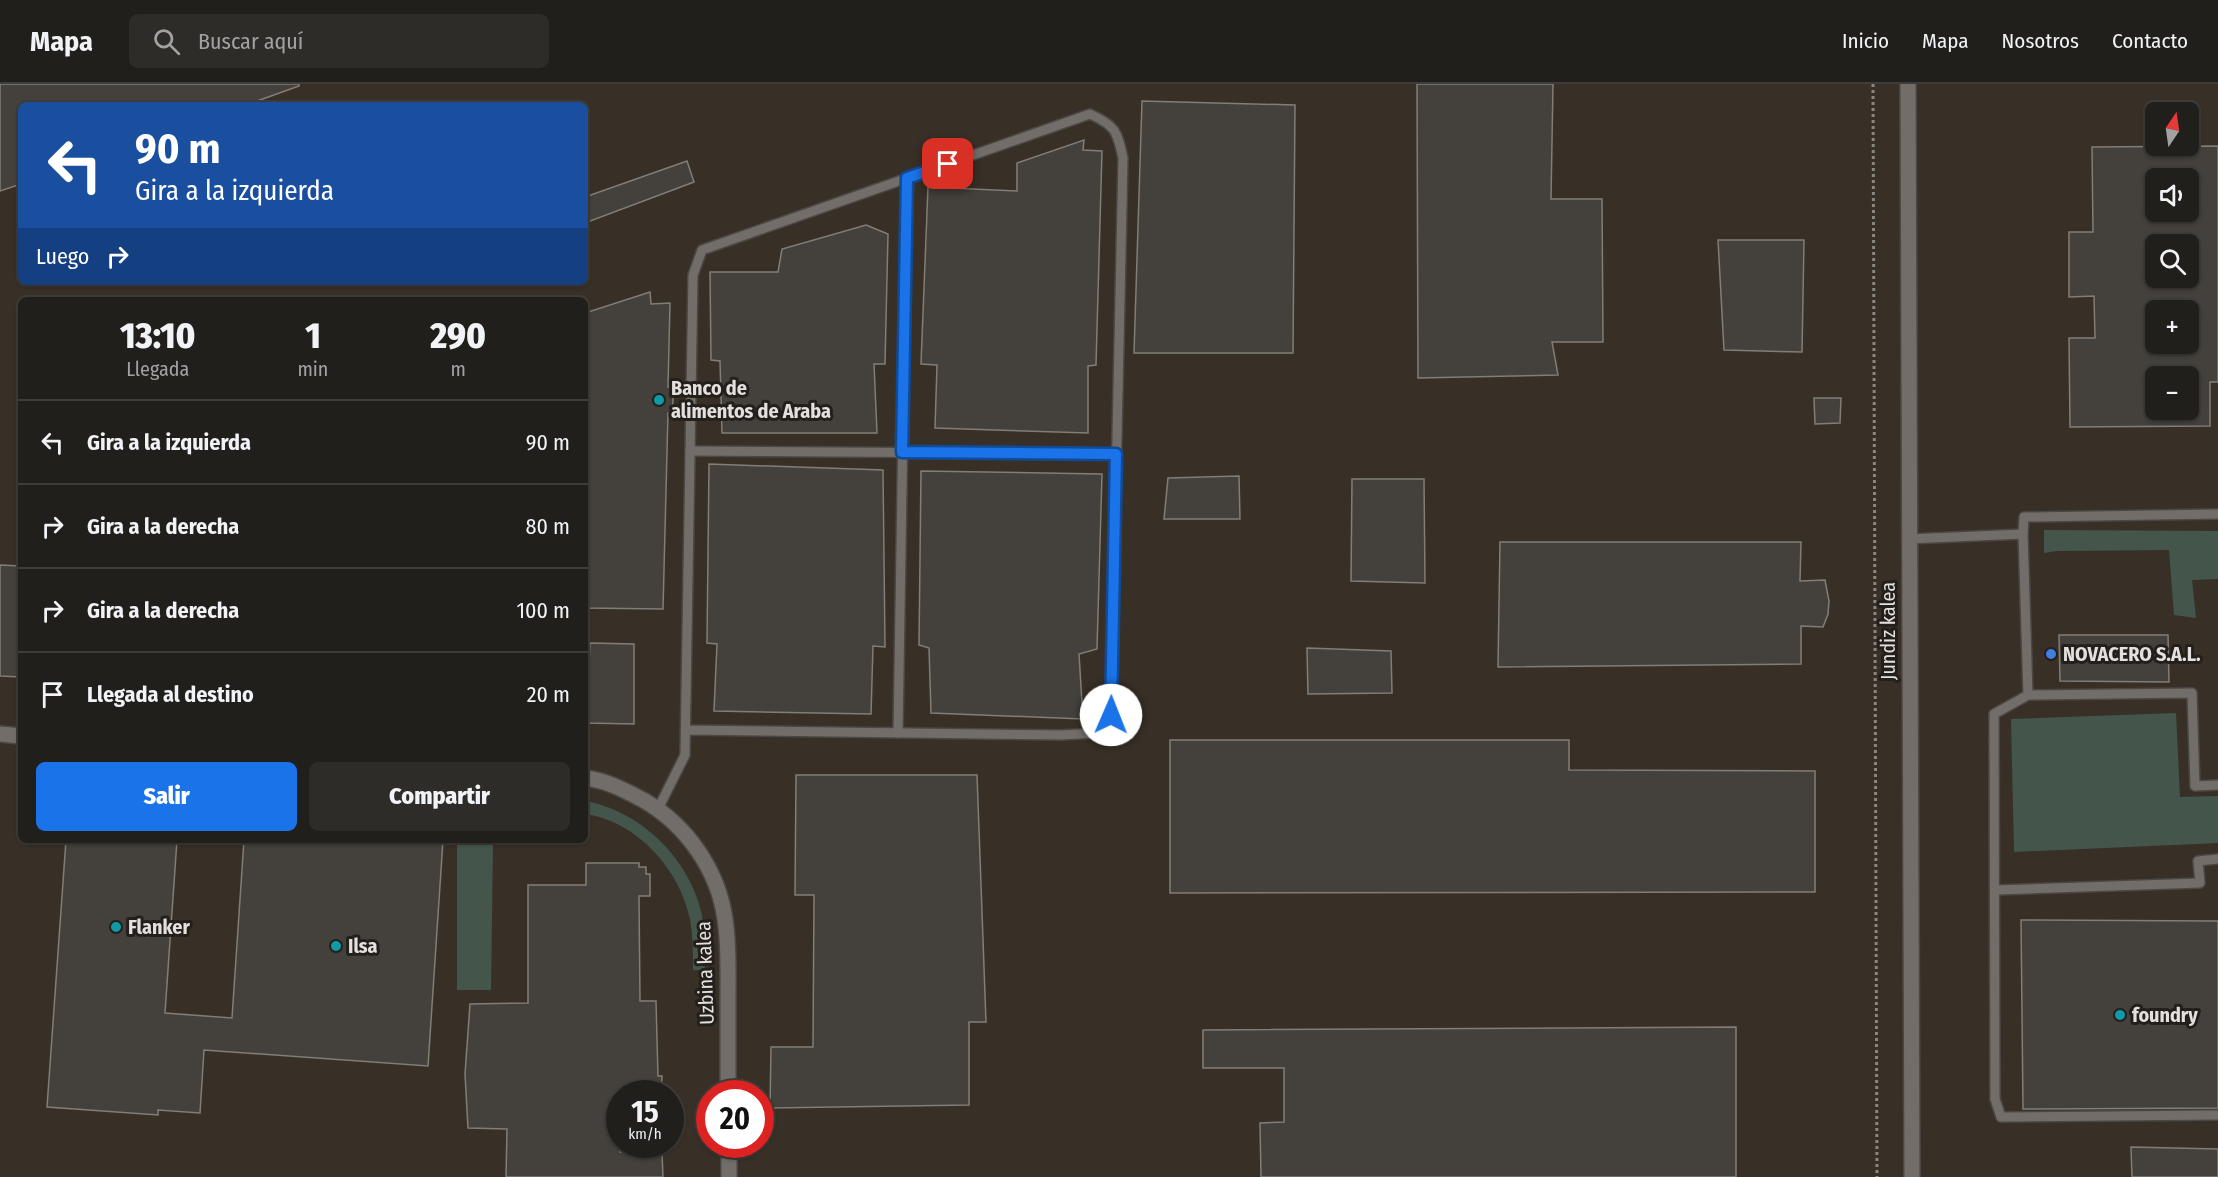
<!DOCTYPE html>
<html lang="es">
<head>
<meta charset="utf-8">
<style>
	:root { --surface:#211f1b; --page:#2d2c28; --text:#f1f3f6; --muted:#a2a2a3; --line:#3e3d3a; --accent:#1a73e8 }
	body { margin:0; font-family:"Fira Sans Condensed",sans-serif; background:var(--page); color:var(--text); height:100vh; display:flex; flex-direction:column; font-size:22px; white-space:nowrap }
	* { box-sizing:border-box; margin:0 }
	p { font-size:20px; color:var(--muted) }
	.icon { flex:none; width:33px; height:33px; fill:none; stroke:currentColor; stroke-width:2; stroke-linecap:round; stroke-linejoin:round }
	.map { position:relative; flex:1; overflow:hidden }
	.sheet { position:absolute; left:18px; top:213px; width:570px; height:546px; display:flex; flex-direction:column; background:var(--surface); border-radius:9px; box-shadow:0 2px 4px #0004,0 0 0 2px var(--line) }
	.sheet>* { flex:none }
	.top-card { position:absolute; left:18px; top:18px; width:570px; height:183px; border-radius:9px; box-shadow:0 2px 4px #0004,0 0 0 2px var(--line); background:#1a4fa0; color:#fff; overflow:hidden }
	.needle { width:39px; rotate:13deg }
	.controls { position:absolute; left:2145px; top:18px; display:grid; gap:12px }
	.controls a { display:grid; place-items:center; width:54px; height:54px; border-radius:9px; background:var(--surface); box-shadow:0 2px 4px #0004,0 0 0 2px var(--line); font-size:30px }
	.speed { position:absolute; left:606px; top:996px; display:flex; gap:12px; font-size:30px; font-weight:700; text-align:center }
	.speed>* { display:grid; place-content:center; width:78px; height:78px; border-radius:50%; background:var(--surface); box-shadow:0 2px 4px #0004,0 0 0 2px var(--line); line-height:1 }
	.speed small { font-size:15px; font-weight:400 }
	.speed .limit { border:9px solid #d22; background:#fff; color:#111 }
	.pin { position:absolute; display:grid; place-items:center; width:51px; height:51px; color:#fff; margin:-26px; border-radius:12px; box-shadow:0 3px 9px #0006 }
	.me { position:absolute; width:66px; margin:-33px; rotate:1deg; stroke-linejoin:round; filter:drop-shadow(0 0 4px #0008) }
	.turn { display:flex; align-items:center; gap:21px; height:126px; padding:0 18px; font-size:27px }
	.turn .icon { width:78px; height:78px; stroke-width:2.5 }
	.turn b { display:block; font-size:42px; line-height:51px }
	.then { display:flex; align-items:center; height:57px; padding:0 18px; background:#0003; gap:12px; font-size:22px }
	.eta { display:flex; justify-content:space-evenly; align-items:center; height:102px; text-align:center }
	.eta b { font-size:36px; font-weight:800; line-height:42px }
	.cta { display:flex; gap:12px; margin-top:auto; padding:12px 18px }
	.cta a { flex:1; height:69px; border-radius:9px; background:var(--accent); color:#fff; font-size:24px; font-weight:800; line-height:69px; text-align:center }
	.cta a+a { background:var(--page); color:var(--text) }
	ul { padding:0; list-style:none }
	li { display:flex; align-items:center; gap:18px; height:84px; padding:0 18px; border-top:2px solid var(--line) }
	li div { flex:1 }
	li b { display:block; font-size:22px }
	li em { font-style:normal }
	header { display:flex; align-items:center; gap:36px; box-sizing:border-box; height:84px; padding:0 30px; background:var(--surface); border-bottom:2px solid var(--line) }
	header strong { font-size:28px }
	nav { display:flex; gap:33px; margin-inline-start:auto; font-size:21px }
	.search { width:420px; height:54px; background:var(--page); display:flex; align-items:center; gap:15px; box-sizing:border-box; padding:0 21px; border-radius:9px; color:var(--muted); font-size:22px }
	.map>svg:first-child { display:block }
	.built { fill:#383027; fill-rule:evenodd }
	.green { fill:#44564c }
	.building { fill:#44413c; stroke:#817d77; stroke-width:1.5; fill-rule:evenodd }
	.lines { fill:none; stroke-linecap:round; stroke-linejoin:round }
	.lane-casing { stroke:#4b4744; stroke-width:12 }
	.street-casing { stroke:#4b4744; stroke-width:18 }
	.path { stroke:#8a8783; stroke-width:3; stroke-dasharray:3 3; stroke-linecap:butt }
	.lane { stroke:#726d68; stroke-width:9 }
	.street { stroke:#726d68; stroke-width:15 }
	.route-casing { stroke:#114b97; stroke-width:15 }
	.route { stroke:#1a73e8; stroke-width:10 }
	.culture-dot { fill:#0f9aa8; stroke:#231f1b; stroke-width:2 }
	.shop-dot { fill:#3f7fe0; stroke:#231f1b; stroke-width:2 }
	.labels { text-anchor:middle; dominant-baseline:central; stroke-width:6; stroke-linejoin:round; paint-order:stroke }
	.poi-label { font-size:20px; font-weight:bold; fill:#e3e0dd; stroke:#231f1b; text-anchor:start }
	.street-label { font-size:20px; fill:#e3e0dd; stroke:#231f1b }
</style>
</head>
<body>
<header>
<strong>Mapa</strong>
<div class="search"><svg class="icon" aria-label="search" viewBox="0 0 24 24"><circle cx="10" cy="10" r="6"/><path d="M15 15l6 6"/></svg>Buscar aquí</div>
<nav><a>Inicio</a><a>Mapa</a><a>Nosotros</a><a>Contacto</a></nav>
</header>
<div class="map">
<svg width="2218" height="1093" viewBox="0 0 2218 1093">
	<rect width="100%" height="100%" fill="#2c2924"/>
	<path class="built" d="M0 0H2218V1093H0ZM21 21H585V198H21ZM2156 28H2188V62H2156ZM2156 94H2188V128H2156ZM2156 160H2188V194H2156ZM21 216H585V756H21ZM2156 226H2188V260H2156ZM2156 292H2188V326H2156ZM620 1010H670V1060H620ZM710 1010H760V1060H710Z"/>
	<g class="green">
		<path d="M2044 446 2218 447V495L2192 496 2196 534 2174 531 2169 466 2057 467 2044 469Z"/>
		<path d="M2176 629 2180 713 2218 712V759L2014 768 2011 635Z"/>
		<path d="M585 717C641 727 690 775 702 831 705 849 704 868 705 886H693C693 869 693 852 690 835 680 786 637 737 585 730Z"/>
		<path d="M457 756H493L491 906H457Z"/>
	</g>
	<g class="building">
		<path d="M0 0H299V2L246 21H21V100L0 107Z"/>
		<path d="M1417 0H1553L1551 115H1602L1603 258H1552L1558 291 1418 294Z"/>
		<path d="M1142 17 1295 21 1293 269H1134Z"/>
		<path d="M1084 56 1083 66 1102 67 1096 281 1088 282V349L935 344 937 281 921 280 928 103 1017 107V79Z"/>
		<path d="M2218 62V298H2210V342L2070 343 2069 254H2095L2094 212 2069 213V148H2093L2092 63ZM2156 94H2188V128H2156ZM2156 160H2188V194H2156ZM2156 226H2188V260H2156ZM2156 292H2188V326H2156Z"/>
		<path d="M687 77 694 98 585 139V113Z"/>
		<path d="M866 141 888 150 885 280H874L877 349H722L720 277 711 276 710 188H778L782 165Z"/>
		<path d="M1718 156H1804L1802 268 1724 266Z"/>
		<path d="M650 208 651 220 670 219 668 303H674L672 329H668L663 525 585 524V229Z"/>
		<path d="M1814 314H1841L1840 339 1815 340Z"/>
		<path d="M709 380 883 386 885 563 873 562 871 630 714 627 717 560 707 559Z"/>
		<path d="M921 387 1102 390 1097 565 1079 570 1083 635 931 629 929 564 919 561Z"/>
		<path d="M1239 392 1240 435H1164L1168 394Z"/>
		<path d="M1352 395H1424L1425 499 1351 497Z"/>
		<path d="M1500 458H1801L1800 497 1825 496 1829 517 1828 530 1823 543 1801 542V580L1498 583Z"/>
		<path d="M0 481 21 482V593L0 592Z"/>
		<path d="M2059 551H2168L2169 598 2060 597Z"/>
		<path d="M590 559 634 560V640L586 639Z"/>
		<path d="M1307 564 1391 567 1392 609 1308 610Z"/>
		<path d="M1170 656H1569V686L1815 687V808L1170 809Z"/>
		<path d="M796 691H977L986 938H969V1021L770 1024 771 963H813L814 811H795Z"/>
		<path d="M66 756H177L165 929 232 934 244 756H443L428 982 204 966 200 1029 158 1026V1031L47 1023Z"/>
		<path d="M586 779H639V783H646V790H650V812H639L640 917H656L658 992H662L661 1010H620V1068L662 1069 663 1093H506L507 1045 468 1044 465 990 470 920 528 919V801H586Z"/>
		<path d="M2021 836 2218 837V1024L2023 1025Z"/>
		<path d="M1736 943V1093H1261L1260 1039 1284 1038V984H1203V946Z"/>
		<path d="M2131 1063 2218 1065V1093H2132Z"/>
	</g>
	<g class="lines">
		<g class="lane-casing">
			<g id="lane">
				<path d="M690 367 1116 370"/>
				<path d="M2023 450 2024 433 2218 430"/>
				<path d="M1908 455 2023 450 2028 611 1994 630 1995 1015 2001 1033 2218 1031"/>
				<path d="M2028 611 2192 609 2195 702 2218 701"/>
				<path d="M898 649 907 94"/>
				<path d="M658 725 685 671 693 191 702 166 1090 30C1116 42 1117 47 1123 74L1111 631 1097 649 1061 651 686 646"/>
				<path d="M1995 806 2200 799 2198 777 2218 775"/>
			</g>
		</g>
		<g class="street-casing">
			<g id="street">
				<path d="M1908 0 1912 1093"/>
				<path d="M0 650 21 652"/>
				<path d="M585 694C606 696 626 707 645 717 687 742 718 786 725 835 729 860 728 887 728 913 728 945 728 977 728 1010"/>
				<path d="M729 1060V1093"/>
			</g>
		</g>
		<path class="path" d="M1873 0 1877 1093"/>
		<use href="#lane" class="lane"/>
		<use href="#street" class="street"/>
	</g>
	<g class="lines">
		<g class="route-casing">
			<path id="route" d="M948 80 907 94 902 368 1116 370 1111 631"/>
		</g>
		<use href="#route" class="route"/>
	</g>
	<g class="culture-dot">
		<circle cx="659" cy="316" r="6"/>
		<circle cx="116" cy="843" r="6"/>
		<circle cx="336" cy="862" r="6"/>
		<circle cx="2120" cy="931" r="6"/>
	</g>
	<circle class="shop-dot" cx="2051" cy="570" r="6"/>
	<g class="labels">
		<g class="poi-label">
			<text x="671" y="304">Banco de<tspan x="671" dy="23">alimentos de Araba</tspan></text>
			<text x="2063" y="570">NOVACERO S.A.L.</text>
			<text x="128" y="843">Flanker</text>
			<text x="348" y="862">Ilsa</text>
			<text x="2132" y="931">foundry</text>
		</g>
		<g class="street-label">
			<text transform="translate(1888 547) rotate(-90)">Jundiz kalea</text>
			<text transform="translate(705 889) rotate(-92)">Uzbina kalea</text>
		</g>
	</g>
</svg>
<div class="controls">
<a><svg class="needle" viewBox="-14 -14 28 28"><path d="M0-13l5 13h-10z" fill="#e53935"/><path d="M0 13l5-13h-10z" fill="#a2a2a3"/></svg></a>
<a><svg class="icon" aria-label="sound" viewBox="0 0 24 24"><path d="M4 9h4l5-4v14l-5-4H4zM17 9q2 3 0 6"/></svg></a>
<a><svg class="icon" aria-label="search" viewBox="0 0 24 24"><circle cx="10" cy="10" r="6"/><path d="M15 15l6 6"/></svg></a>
<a>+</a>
<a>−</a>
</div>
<div class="speed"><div>15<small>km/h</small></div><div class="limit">20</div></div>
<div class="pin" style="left:948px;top:80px;background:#d93025"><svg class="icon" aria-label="arrive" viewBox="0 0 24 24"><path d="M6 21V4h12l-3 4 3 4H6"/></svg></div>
<svg class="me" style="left:1111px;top:631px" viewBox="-20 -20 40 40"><circle r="19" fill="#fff"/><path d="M0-13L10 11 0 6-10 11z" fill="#1a73e8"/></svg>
<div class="top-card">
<div class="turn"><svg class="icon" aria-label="left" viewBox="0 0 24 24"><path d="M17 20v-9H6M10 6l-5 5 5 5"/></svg><div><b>90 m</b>Gira a la izquierda</div></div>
<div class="then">Luego<svg class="icon" aria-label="right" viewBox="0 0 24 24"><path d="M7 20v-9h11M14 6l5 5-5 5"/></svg></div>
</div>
<section class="sheet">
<div class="eta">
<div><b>13:10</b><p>Llegada</p></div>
<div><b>1</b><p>min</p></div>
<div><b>290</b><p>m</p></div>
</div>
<ul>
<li><svg class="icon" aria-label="left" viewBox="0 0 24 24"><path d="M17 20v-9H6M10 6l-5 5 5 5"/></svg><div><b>Gira a la izquierda</b></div><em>90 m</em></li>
<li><svg class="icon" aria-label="right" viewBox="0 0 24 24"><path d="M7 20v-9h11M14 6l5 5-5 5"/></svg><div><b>Gira a la derecha</b></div><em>80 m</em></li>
<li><svg class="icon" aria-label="right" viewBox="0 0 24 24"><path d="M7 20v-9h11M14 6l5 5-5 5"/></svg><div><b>Gira a la derecha</b></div><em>100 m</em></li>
<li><svg class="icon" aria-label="arrive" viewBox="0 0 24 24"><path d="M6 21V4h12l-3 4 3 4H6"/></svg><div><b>Llegada al destino</b></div><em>20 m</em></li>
</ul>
<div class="cta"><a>Salir</a><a>Compartir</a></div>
</section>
</div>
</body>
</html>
